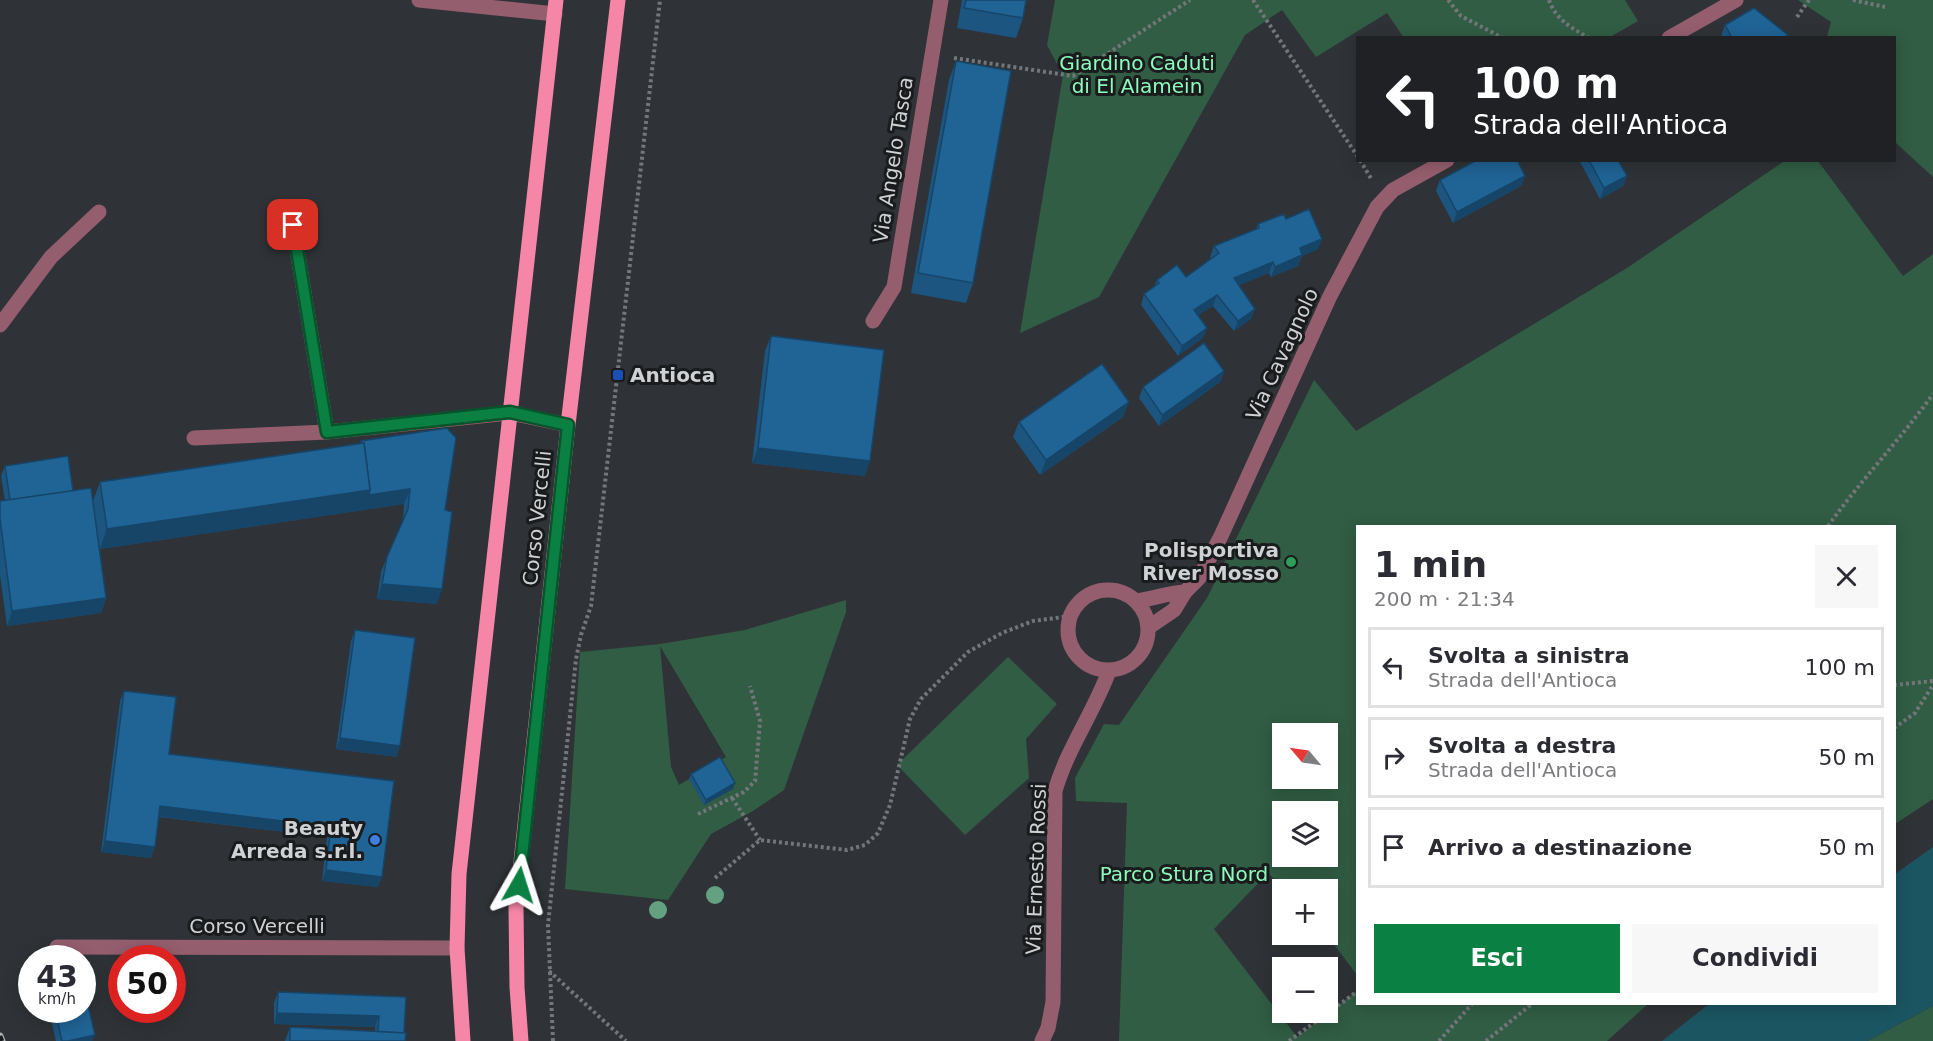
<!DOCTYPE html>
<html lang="it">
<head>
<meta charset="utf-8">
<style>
	:root { --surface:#fff; --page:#f7f7f7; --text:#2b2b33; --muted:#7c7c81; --line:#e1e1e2; --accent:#0b8043 }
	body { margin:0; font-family:"DejaVu Sans",sans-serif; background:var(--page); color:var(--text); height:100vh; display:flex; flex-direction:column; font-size:22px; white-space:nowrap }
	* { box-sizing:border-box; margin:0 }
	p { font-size:20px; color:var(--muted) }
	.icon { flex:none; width:33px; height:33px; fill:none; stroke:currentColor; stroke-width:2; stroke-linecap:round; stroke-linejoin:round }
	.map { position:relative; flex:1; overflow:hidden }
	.sheet { position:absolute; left:1356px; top:525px; width:540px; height:480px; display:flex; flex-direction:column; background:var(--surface); border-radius:0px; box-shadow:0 3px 15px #0003 }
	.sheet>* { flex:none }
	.hud { position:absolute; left:1356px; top:36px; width:540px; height:126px; border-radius:0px; box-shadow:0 3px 15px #0003; background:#202124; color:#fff; overflow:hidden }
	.needle { width:39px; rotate:299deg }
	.fabs { position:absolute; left:1272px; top:723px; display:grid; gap:12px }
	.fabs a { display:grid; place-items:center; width:66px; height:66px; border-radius:0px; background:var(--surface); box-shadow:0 3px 15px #0003; font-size:30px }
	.speed { position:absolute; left:18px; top:945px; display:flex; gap:12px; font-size:30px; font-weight:700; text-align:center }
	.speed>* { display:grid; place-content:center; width:78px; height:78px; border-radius:50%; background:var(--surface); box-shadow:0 3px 15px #0003; line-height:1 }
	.speed small { font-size:15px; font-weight:400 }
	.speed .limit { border:9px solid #d22; background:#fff; color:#111 }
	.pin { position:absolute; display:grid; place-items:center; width:51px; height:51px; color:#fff; margin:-26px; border-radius:12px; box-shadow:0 3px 9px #0006 }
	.me { position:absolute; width:66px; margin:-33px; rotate:6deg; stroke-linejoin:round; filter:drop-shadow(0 0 4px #0008) }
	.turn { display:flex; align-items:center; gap:21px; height:126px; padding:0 18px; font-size:27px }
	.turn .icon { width:78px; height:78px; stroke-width:2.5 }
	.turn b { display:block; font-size:42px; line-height:51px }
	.round { display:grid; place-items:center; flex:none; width:63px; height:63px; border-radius:0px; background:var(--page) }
	.headline { display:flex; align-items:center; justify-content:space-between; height:102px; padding:0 18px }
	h1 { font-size:36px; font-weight:700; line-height:45px }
	.cta { display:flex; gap:12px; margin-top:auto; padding:12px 18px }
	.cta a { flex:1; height:69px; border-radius:0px; background:var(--accent); color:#fff; font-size:24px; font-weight:700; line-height:69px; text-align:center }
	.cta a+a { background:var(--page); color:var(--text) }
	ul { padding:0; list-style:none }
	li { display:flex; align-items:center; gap:18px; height:81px; margin:0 12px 9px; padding:0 6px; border:3px solid var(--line); border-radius:0px }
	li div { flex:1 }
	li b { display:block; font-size:22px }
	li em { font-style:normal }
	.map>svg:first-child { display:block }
	.green { fill:#315d44; fill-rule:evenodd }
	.water { fill:#1b5562 }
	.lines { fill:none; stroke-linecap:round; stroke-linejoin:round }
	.path { stroke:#73767a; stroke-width:4; stroke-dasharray:3 3; stroke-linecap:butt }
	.minor { stroke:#955e6e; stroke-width:15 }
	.major { stroke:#f586a7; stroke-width:15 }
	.rail-casing { stroke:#adb1b3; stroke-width:7 }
	.rail { stroke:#191b1c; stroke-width:4.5; stroke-dasharray:14; stroke-linecap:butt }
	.tree { fill:#63a181 }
	.wall { fill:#1c5580 }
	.shaded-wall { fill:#164568 }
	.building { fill:#206395; stroke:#164568; stroke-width:1.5 }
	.route-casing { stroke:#07532c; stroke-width:15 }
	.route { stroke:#0b8043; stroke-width:10 }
	.transit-dot { fill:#1a4fb4; stroke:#191b1c; stroke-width:2 }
	.leisure-dot { fill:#2e9e5b; stroke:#191b1c; stroke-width:2 }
	.shop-dot { fill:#3f7fe0; stroke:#191b1c; stroke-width:2 }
	.labels { text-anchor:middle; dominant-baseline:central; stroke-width:6; stroke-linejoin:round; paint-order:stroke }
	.park-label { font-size:20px; fill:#8dfbbd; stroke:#191b1c }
	.street-label { font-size:20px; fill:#cfd2d4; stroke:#191b1c }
	.poi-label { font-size:20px; font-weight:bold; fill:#cfd2d4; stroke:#191b1c; text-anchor:end }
</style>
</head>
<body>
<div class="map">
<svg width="1933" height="1041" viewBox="0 0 1933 1041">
	<rect width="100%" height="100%" fill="#2f3337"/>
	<g class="green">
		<path d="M1055 0H1625L1638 21 1610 37 1404 38 1387 13 1316 57 1282 10 1245 35 1099 297 1020 333 1063 75 1047 45Z"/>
		<path d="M1798 0H1933V177L1895 142 1894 38 1827 37 1831 22Z"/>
		<path d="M1786 160 1818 161 1903 276 1933 254V799L1895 824 1894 526H1358L1357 975 1327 935 1328 890 1284 889 1268 873 1214 929 1297 1037 1357 991 1358 1004H1648L1607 1041H1119L1127 803 1076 801 1075 778 1104 724 1119 725 1207 598 1314 380 1356 431 1627 268ZM1282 734H1328V778H1282ZM1282 812H1328V856H1282Z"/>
		<path d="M846 600V612L784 790 753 811 711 834 668 900 565 889 580 652 660 644 745 630ZM660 646 726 757 679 785 671 767Z"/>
		<path d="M1008 657 1057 704 1026 739 1029 778 965 835 897 765Z"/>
		<path d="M1933 1006V1041H1867Z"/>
	</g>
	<path class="water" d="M1933 847V1006L1867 1041H1662L1709 1004H1894L1895 874Z"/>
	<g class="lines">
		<g class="path">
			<path d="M1253 0 1358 157"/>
			<path d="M1448 0 1461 16 1503 38"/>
			<path d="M1549 0C1556 20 1572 28 1589 38"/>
			<path d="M1853 0 1885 7"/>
			<path d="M1797 17 1809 0"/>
			<path d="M954 58 1073 76 1190 0"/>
			<path d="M1360 160 1372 180"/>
			<path d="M1828 526C1861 480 1900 440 1933 394"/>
			<path d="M1894 685 1933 681"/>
			<path d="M1894 728 1915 713 1933 685"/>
			<path d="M732 798 760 840"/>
			<path d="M698 814 744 792 755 781 760 721 750 686"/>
			<path d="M715 878 760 840 847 850 865 845 878 833 890 805 910 719 921 699 968 652 1002 633 1033 621 1071 616"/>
			<path d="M549 971 626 1041"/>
			<path d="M553 1041 548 925 576 659 581 635 591 606 660 0"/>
			<path d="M1289 1041 1358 991"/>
			<path d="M1439 1041 1472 1004"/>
			<path d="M1486 1041 1532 1004"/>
		</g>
		<g class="minor">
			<path d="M419 0 555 14"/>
			<path d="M1669 38 1736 0"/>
			<path d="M293 225 327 432"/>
			<path d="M873 321 894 287 941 0"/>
			<path d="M0 325 51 257 99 212"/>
			<path d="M194 438 327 432 510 413 568 425"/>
			<circle cx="1108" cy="630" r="40"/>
			<path d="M1136 601C1152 599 1168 593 1185 592"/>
			<path d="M1149 627 1174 610 1185 592 1199 578 1221 536 1330 296 1377 207 1393 190 1447 160"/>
			<path d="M57 947 457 948"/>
			<path d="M1042 1041 1048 1028 1053 1002 1055 791C1067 749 1094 712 1109 671"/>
		</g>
		<g class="major">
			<path d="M463 1041 457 948 459 874 556 0"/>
			<path d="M521 1041 517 987 516 908 568 425 618 0"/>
		</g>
		<g class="rail-casing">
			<path id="rail" d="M0 1036 2 1041"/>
		</g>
		<use href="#rail" class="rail"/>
	</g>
	<g class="tree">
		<circle cx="715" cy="895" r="9"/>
		<circle cx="658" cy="910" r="9"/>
	</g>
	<g class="wall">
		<path d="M962 0H1026L1023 18 1016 38 957 28Z"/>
		<path d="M1725 25 1787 38H1722L1721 36Z"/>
		<path d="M956 61 973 283 966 303 911 293 949 80Z"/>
		<path d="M1579 160H1618L1627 176 1623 186 1600 199Z"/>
		<path d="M1525 176 1521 186 1453 223 1436 191 1440 180Z"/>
		<path d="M1286 219 1318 249 1302 256 1298 266 1271 277 1269 273 1239 285 1251 319 1234 331 1213 306 1198 315 1207 328 1203 338 1178 356 1141 305 1144 294 1154 287 1157 280 1186 277 1211 258 1210 257 1214 246 1256 230 1258 224Z"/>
		<path d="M771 336 865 476 752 463 765 351Z"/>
		<path d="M1224 371 1220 382 1159 426 1139 398 1143 387Z"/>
		<path d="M1123 417 1040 475 1013 437 1019 422Z"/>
		<path d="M361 441 445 510 437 604 377 599 381 572 387 557 403 521 404 504 100 549 106 598 101 613 7 626 0 575V501H5L1 476 5 466 73 491 93 501 100 482 360 443Z"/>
		<path d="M355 630 397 757 336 749 351 641Z"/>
		<path d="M124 691 169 754 394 781 378 887 322 881 327 837 159 817 155 847 151 858 101 852 120 701Z"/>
		<path d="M691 774 733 789 704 805 689 779Z"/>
		<path d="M278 992 406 997 404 1033 405 1041H285L290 1027 375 1032V1027L274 1024V1003Z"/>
		<path d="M49 1010H82L92 1041H56Z"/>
	</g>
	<g class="shaded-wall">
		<path d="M1525 176 1521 186 1453 223 1457 212Z"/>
		<path d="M1627 176 1623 186 1600 199 1604 188Z"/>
		<path d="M1322 239 1318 249 1302 256 1298 266 1271 277 1275 267 1300 248Z"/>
		<path d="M1273 262 1269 273 1230 289 1234 278Z"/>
		<path d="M1217 295 1213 306 1190 320 1194 310Z"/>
		<path d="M1255 309 1251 319 1234 331 1238 321Z"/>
		<path d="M1207 328 1203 338 1178 356 1182 346Z"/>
		<path d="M1224 371 1220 382 1159 426 1162 415Z"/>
		<path d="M1129 402 1123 417 1040 475 1046 460Z"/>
		<path d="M758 448 870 461 865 476 752 463Z"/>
		<path d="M410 489 404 504 100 549 107 529 370 490Z"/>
		<path d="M382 584 442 589 437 604 377 599Z"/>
		<path d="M106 598 101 613 7 626 12 611Z"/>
		<path d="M340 738 400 746 397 757 336 749Z"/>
		<path d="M735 783 733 789 704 805 706 800Z"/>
		<path d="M160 806 331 827 327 837 156 816Z"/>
		<path d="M105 841 155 847 151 858 101 852Z"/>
		<path d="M326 870 382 877 378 887 322 881Z"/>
		<path d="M277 1013 379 1016 375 1027 274 1024Z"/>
		<path d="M95 1035 92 1041H68Z"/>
	</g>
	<g class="building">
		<path d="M966 0H1026L1023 18 964 8Z"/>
		<path d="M1754 8 1788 35 1783 38H1732L1725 25Z"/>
		<path d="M956 61 1011 71 973 283 918 273Z"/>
		<path d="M1477 160H1517L1525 176 1457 212 1440 180Z"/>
		<path d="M1589 160H1618L1627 176 1604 188Z"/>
		<path d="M1309 209 1322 239 1300 248 1302 255 1275 267 1273 262 1234 278 1255 309 1238 321 1217 295 1194 310 1207 328 1182 346 1144 294 1159 283 1157 280 1177 265 1186 277 1219 253 1214 246 1259 228 1258 224 1284 214 1286 219Z"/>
		<path d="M771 336 884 350 870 461 758 448Z"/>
		<path d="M1204 343 1224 371 1162 415 1143 387Z"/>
		<path d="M1102 364 1129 402 1046 460 1019 422Z"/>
		<path d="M447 428 456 438 445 510 452 512 442 589 382 584 387 557 408 509 410 489 369 495 370 490 364 443H361V441Z"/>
		<path d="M364 443 370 490 107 529 100 482Z"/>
		<path d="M68 456 73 491 10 500 5 466Z"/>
		<path d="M91 488 106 598 12 611 0 519V501Z"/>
		<path d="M355 630 415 638 400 746 340 738Z"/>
		<path d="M124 691 176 697 169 754 394 781 382 877 326 870 331 827 160 806 155 847 105 841Z"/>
		<path d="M720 757 735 783 706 800 691 774Z"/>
		<path d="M82 979 95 1035 68 1041H62L55 1010H82Z"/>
		<path d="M278 992 406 997 404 1033 378 1032 379 1016 277 1013Z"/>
		<path d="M290 1027 406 1033 405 1041H290Z"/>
	</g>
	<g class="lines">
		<g class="route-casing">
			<path id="route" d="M293 225 327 432 510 412 568 425 519 885"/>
		</g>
		<use href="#route" class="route"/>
	</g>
	<rect class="transit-dot" x="612" y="369" width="12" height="12" rx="3"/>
	<circle class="leisure-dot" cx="1291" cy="562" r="6"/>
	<circle class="shop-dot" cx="375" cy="840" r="6"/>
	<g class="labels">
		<g class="park-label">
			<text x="1137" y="63">Giardino Caduti<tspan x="1137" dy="23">di El Alamein</tspan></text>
			<text x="1184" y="874">Parco Stura Nord</text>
		</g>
		<g class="street-label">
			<text transform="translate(893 160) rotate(-81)">Via Angelo Tasca</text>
			<text transform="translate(1282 354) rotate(-65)">Via Cavagnolo</text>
			<text transform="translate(537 518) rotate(-84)">Corso Vercelli</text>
			<text transform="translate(1036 869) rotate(-88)">Via Ernesto Rossi</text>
			<text x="257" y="926">Corso Vercelli</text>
		</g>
		<g class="poi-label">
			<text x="630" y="375" text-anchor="start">Antioca</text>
			<text x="1279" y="550">Polisportiva<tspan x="1279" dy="23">River Mosso</tspan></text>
			<text x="363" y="828">Beauty<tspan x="363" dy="23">Arreda s.r.l.</tspan></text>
		</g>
	</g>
</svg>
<div class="fabs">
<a><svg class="needle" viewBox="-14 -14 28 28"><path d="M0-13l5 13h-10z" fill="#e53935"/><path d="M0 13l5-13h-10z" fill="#7c7c81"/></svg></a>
<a><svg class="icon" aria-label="layers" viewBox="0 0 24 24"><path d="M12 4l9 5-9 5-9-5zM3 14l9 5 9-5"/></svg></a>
<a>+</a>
<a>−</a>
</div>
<div class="speed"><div>43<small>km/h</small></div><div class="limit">50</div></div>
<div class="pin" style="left:293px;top:225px;background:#d93025"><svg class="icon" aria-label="arrive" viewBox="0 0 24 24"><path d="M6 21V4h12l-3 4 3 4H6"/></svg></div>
<svg class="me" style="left:519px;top:885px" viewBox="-20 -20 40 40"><path d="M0-17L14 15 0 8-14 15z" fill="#0b8043" stroke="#fff" stroke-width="4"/></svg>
<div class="hud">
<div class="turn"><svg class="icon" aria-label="left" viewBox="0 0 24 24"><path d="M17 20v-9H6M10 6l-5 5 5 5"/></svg><div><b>100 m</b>Strada dell'Antioca</div></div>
</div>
<section class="sheet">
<div class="headline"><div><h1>1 min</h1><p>200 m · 21:34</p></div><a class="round"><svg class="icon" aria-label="close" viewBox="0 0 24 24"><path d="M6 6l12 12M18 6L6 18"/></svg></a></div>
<ul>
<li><svg class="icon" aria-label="left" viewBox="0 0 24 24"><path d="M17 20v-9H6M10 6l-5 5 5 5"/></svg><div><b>Svolta a sinistra</b><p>Strada dell'Antioca</p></div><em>100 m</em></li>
<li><svg class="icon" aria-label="right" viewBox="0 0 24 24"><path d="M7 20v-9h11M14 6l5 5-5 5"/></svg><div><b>Svolta a destra</b><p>Strada dell'Antioca</p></div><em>50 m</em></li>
<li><svg class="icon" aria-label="arrive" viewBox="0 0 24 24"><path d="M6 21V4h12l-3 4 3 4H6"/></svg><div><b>Arrivo a destinazione</b></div><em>50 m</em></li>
</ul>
<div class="cta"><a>Esci</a><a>Condividi</a></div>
</section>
</div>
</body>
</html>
